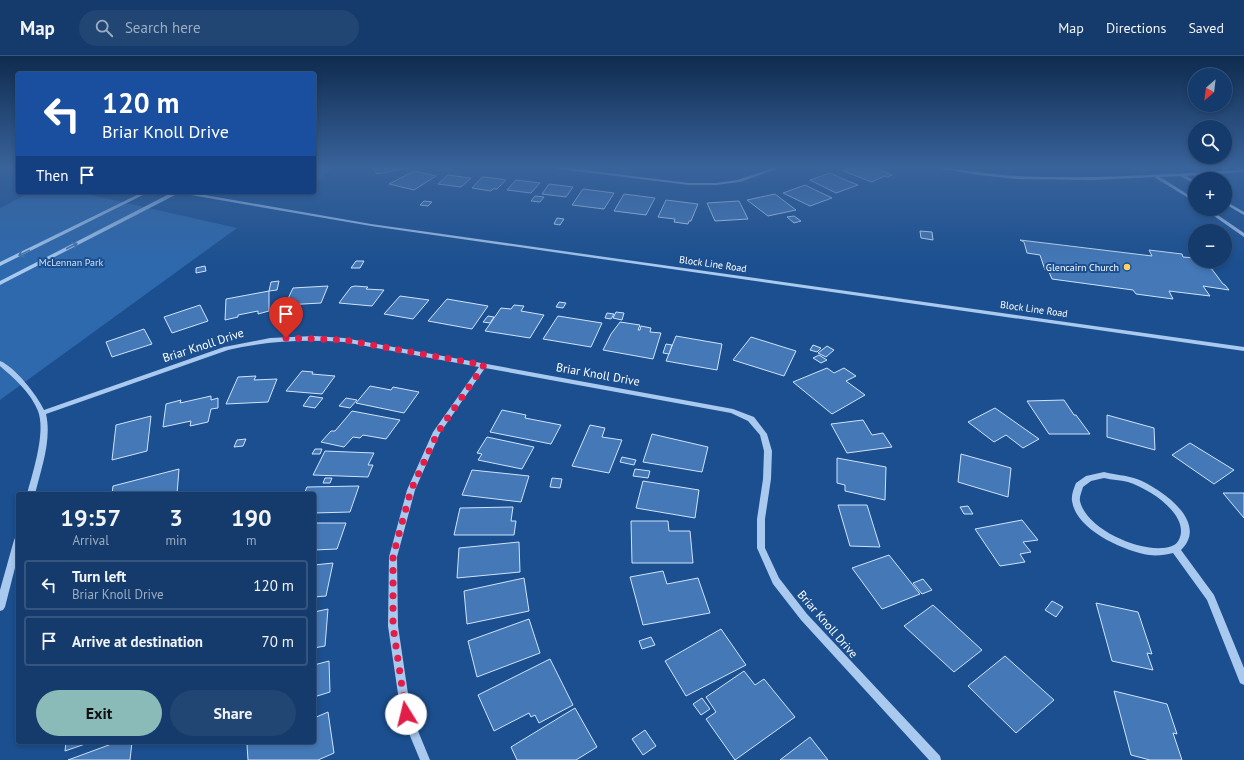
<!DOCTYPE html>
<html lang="en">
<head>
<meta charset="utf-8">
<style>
	:root { --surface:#143b6b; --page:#214673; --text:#f1f3f6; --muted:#9dadc1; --line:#33557e; --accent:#8bbbb9 }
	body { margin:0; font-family:"PT Sans",sans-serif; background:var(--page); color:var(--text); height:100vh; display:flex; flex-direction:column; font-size:15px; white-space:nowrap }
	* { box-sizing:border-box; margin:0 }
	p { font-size:13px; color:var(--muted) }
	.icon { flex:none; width:22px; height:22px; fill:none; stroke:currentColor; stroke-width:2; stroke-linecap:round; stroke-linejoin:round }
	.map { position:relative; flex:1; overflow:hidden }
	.sheet { position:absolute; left:16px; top:436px; width:300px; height:252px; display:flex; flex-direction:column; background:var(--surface); border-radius:4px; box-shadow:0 2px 6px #0003,0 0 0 1px var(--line) }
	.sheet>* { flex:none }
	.hud { position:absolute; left:16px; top:16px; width:300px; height:122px; border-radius:4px; box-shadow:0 2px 6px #0003,0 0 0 1px var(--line); background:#1a4fa0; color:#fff; overflow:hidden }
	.needle { width:26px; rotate:208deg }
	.tools { position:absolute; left:1188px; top:12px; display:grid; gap:8px }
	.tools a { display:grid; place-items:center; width:44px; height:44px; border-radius:50%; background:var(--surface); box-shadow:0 2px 6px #0003,0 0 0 1px var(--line); font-size:20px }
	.pin { position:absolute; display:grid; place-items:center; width:34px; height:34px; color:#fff; margin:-41px -17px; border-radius:50% 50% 50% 0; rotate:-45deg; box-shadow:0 0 4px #0007 }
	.pin .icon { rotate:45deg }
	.me { position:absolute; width:44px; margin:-22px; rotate:351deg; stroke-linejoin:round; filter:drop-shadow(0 0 3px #0008) }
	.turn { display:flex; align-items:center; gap:14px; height:84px; padding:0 20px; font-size:18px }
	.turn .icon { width:52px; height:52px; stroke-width:2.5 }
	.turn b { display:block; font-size:28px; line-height:34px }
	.then { display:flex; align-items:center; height:38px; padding:0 20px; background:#0003; gap:8px; font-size:15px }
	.eta { display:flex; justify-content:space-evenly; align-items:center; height:68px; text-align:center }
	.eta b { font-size:24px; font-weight:700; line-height:28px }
	.button { display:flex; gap:8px; margin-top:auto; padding:8px 20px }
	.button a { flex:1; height:46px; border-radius:24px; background:var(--accent); color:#111; font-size:16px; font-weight:700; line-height:46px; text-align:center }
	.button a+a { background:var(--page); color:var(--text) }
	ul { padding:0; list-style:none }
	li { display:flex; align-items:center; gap:12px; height:50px; margin:0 8px 6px; padding:0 12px; border:2px solid var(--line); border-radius:4px }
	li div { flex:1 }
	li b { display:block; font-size:15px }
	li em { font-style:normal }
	header { display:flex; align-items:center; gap:24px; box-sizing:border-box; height:56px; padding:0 20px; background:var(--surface); border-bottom:1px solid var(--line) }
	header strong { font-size:19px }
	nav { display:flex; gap:22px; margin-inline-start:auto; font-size:14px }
	.search { width:280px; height:36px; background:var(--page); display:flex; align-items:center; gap:10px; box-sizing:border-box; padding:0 14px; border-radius:22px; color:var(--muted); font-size:15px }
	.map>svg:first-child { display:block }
	.green { fill:#2e69ad }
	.building { fill:#4478b7; stroke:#cfe3fa }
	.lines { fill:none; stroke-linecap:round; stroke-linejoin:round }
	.minor { fill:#a9c9ee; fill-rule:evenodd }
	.oneway { stroke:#4674ac }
	.route { stroke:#e11d48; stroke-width:7; stroke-dasharray:0 12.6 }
	.poi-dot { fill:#ffd166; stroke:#1b4f8f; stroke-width:1.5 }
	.labels { text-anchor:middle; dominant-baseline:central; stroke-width:4; stroke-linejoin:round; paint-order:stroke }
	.far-park-label { font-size:10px; fill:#cfe3fa; stroke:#1b4f8f }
	.far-street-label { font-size:10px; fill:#fff; stroke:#1b4f8f }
	.far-poi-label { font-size:10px; fill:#fff; stroke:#1b4f8f; text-anchor:end }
	.street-label { font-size:12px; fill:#fff; stroke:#1b4f8f }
</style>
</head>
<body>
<header>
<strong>Map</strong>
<div class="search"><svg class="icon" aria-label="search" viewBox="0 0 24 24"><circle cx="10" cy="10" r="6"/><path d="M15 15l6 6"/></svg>Search here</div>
<nav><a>Map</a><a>Directions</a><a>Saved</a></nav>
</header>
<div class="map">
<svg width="1244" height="704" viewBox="0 0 1244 704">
	<rect width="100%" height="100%" fill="#1b4f8f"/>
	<g class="green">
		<path d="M314 112H332L314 128Z"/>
		<path d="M31 136H78L237 172 0 344V152Z"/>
	</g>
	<g class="building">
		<path d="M373 112H409L377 118Z"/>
		<path d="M849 112H875L892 119 887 121 884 120 872 126 843 115Z"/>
		<path d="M414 115 436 120 414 134 389 128Z"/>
		<path d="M830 117 843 123 858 129 836 137 810 124Z"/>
		<path d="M448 119 471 122 461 131 438 128Z"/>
		<path d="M482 121 493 122 506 124 497 133H493L491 135 472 132Z"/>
		<path d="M516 124 540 127 531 137 507 134Z"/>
		<path d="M549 128 573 131 566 141 542 138Z"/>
		<path d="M805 129 832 142 810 150 783 137Z"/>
		<path d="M583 133 614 137 604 153 572 149Z"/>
		<path d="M624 138 655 142 646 159 614 155Z"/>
		<path d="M775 138 796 154 768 160 747 144Z"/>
		<path d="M535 140 544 141 540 146 531 145Z"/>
		<path d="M666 144 698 148 691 165H689L688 168 674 166 675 163 658 161Z"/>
		<path d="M424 145 432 146 428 150 420 149Z"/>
		<path d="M739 145 748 163 715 165 707 147Z"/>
		<path d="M794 160 801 165 794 167 787 161Z"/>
		<path d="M557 162 564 163 560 169 554 168Z"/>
		<path d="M920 175 932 176 933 184 921 182Z"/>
		<path d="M1020 184 1152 200 1149 194 1182 198 1183 201 1195 202V205H1209L1211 208H1208L1223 228 1225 229 1229 234 1203 230 1210 240 1169 235 1173 243 1136 238 1133 234 1052 223 1049 216 1045 214 1040 199 1027 197 1024 186Z"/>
		<path d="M356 205H364L360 212H351Z"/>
		<path d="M205 210 206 215 196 217V212Z"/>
		<path d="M279 225 277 234 269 235 271 226Z"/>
		<path d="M328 230 321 247 285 249 293 232Z"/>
		<path d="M355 230 368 231 366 233 384 234 372 250 339 247 351 231Z"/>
		<path d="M269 235V255L258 258V255L238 259V261L225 264 226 243Z"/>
		<path d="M400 240 429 244 413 263 384 258Z"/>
		<path d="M447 243 488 250 472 273 428 265Z"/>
		<path d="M559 246 566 247 563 252 556 251Z"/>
		<path d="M200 249 208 265 172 277 164 261Z"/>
		<path d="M514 249 524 250 521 255 544 259 530 282 485 275 501 252 511 253Z"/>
		<path d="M616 256 624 257 622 264 613 262Z"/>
		<path d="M607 257 614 258 611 263 605 262Z"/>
		<path d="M488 260 494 261 490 267 483 266Z"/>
		<path d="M558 260 602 267 591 291 543 283Z"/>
		<path d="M620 266 640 269 638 274H640L641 270 651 272 650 276 661 277 653 303 603 294 611 278Z"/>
		<path d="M144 273 152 288 112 301 106 286Z"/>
		<path d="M676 280 722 288 717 314 666 305Z"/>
		<path d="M751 281 796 295 784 320 733 304Z"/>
		<path d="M666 288 672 289 669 298 663 297Z"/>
		<path d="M813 289 821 292 817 296 810 294Z"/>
		<path d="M827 290 834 294 826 301 818 297Z"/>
		<path d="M819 299 827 304 821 307 813 302Z"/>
		<path d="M827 312 834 317 844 312 856 320 846 325 865 339 832 358 793 326Z"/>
		<path d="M302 315 313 316 312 318 335 320 322 338 286 335Z"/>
		<path d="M256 320 254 324 277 323 268 346 226 348 238 321Z"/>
		<path d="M370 330 391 334 393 331 419 336 404 357 356 347Z"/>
		<path d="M211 340V344L218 342V352L211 353 208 366 190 370 191 365 163 371 166 348 181 344 180 347Z"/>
		<path d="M310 340 323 342 315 352 303 350Z"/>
		<path d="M346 342 357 344 350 352 339 350Z"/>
		<path d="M1064 344 1074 359H1076L1090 378H1049L1027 345Z"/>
		<path d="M995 352 1039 383 1023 392 1006 379 994 386 968 366Z"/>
		<path d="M502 354 526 359 525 362 561 369 551 388 490 376Z"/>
		<path d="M352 355 400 364 386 383 363 379 360 382 353 381 344 391 321 386 331 375H335Z"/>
		<path d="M1107 359 1154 372 1155 394 1107 381Z"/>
		<path d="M151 360 147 395 112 404 116 369Z"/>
		<path d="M863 364 872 379 883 377 892 391 847 397 831 368Z"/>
		<path d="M590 369 605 372 602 381 622 384 609 417 572 410Z"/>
		<path d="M652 378 708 391 702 416 643 406Z"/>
		<path d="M487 381 534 391 522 413 478 404 482 398 477 397Z"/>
		<path d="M246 383 243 390 234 391 237 384Z"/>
		<path d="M1190 387 1234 414 1214 428 1172 399Z"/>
		<path d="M315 393H322L320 398H312Z"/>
		<path d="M325 395 374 397 368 409H373L368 421 313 419Z"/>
		<path d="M961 398 1011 412 1008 441 958 426Z"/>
		<path d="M622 401 636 404 634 409 620 406Z"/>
		<path d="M837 402 886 411 885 444 845 435V429L837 427Z"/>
		<path d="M179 413 177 438H112L113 430Z"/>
		<path d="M635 413 650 415 648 422 633 420Z"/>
		<path d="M472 414 529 420 521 446 462 439Z"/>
		<path d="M325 422H332L330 427H323Z"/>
		<path d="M552 422 562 423 560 432 550 431Z"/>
		<path d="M643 425 699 434 695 462 636 452Z"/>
		<path d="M359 430 350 456 314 457V438H304L307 431Z"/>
		<path d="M1223 437H1244V462Z"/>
		<path d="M838 449H867L880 491 850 490Z"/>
		<path d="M968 450 973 458H964L960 451Z"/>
		<path d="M513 451 511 465H516L514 479H454L460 452Z"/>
		<path d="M1022 464 1038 484 1023 486 1031 496 1020 498 1025 506 1000 510 975 473Z"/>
		<path d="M631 465H668L669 475H690L693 507H632Z"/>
		<path d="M314 467H346L337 493 314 494Z"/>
		<path d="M519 486 520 516 457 522 459 492Z"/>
		<path d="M889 499 920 538 882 553 852 512Z"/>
		<path d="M333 507 326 540 314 541V509Z"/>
		<path d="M663 515 667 528 698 522 710 557 643 569 630 521Z"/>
		<path d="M524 522 529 555 467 568 464 535Z"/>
		<path d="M923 523 932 534 922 538 913 527Z"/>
		<path d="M1052 545 1063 551 1056 561 1045 554Z"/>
		<path d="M1096 547 1138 556 1152 598 1147 597 1153 614 1112 605Z"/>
		<path d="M933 549 982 594 954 616 904 570Z"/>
		<path d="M328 553 325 590 314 592V556Z"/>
		<path d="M529 563 540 597 477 621 468 585Z"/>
		<path d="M721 573 746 609 686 640 665 605Z"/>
		<path d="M651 581 655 589 642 593 639 585Z"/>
		<path d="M1005 600 1054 644 1016 677 968 630Z"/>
		<path d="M550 603 573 649 539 667 535 659 531 661 529 657 494 675 478 639Z"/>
		<path d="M329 605 330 636 314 641V609Z"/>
		<path d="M744 615 755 629 764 623 795 661 735 704 706 663 716 656 706 641Z"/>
		<path d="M1114 635 1167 648 1177 678 1173 677 1182 704H1150L1131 699Z"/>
		<path d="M702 642 710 653 701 659 693 648Z"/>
		<path d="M575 652 597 691 576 704H517L511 691Z"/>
		<path d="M328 656 334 697 318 704H248L247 689 254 686H314V662Z"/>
		<path d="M645 674 656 690 643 699 632 683Z"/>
		<path d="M810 681 828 704H780Z"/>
		<path d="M66 686H91L65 695Z"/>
		<path d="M117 686H132L130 704H68Z"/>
	</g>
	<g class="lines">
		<g class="minor">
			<path d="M556 112H568L689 127H716L737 124 773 112H779L740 126 716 129H689L558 113Z"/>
			<path d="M940 112C953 112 966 115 979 116 1004 120 1030 121 1055 121 1119 122 1181 117 1244 114V116L1186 120 1195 125V128L1180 120 1160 121 1195 143V146L1154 121 1093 124 1017 123 979 119 942 113Z"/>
			<path d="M143 136H149L0 210V206Z"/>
			<path d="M173 136H188L371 168 1244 291V295L371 170 179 137 0 229V225Z"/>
			<path d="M1225 145 1244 156V159L1225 148Z"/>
			<path d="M1204 153H1209L1244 177V181Z"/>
			<path d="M314 280 344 282 733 353 754 361 767 378 772 395 771 423 765 463V492L779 522 807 558 940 700 941 704H929L801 564 773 528 757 492V463L763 423 764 395 760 379 748 365 731 357 485 312 440 377 415 434 397 501 398 570 411 658 430 704H420L401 658 388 570 389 501 407 434 433 376 479 311 344 286C304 283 267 285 228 294L46 358C52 384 41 413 35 438H27C33 416 46 376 38 355 31 337 14 322 0 310V305C15 311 37 339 44 354L224 291 270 282Z"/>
			<path d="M1104 416C1115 419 1126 419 1137 423 1160 432 1210 466 1181 494L1214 539 1244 612V629L1240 627 1207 544 1173 497C1165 499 1157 500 1149 499 1124 495 1076 474 1072 445 1071 439 1074 432 1076 427L1086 420ZM1104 422C1112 424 1120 424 1128 426 1147 432 1181 453 1181 475 1181 481 1178 488 1172 490 1146 500 1086 474 1080 445 1079 441 1082 435 1083 431L1091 425Z"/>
			<path d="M18 481V500L5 551 3 554 0 555V534L14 484 15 482Z"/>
		</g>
	</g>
	<defs><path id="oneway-shaft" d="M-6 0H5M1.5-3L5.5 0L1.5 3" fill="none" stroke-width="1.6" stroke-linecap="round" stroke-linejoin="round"/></defs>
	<g class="oneway">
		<use href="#oneway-shaft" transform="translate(72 190) rotate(-27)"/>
		<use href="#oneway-shaft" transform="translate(24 197) rotate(154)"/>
	</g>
	<linearGradient id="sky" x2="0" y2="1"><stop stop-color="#0f2b4f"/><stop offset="0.53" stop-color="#39639b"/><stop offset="1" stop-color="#39639b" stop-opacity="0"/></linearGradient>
	<rect width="1244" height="210" fill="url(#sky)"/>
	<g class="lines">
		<path class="route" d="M286 282 344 284 484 309 438 376 411 434 393 500V570L406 658"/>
	</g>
	<circle class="poi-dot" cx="1127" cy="211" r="4"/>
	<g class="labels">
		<g class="far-park-label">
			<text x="71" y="206">McLennan Park</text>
		</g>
		<g class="far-street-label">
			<text transform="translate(713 208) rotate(8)">Block Line Road</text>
			<text transform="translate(1034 253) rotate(8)">Block Line Road</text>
		</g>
		<g class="far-poi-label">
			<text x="1119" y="211">Glencairn Church</text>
		</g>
		<g class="street-label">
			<text transform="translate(203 289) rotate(-18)">Briar Knoll Drive</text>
			<text transform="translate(598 318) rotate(10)">Briar Knoll Drive</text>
			<text transform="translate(828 568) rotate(49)">Briar Knoll Drive</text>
		</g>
	</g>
</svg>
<div class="tools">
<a><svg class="needle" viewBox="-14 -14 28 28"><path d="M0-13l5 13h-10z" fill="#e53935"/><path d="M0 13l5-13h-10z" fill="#9dadc1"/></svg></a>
<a><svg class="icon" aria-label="search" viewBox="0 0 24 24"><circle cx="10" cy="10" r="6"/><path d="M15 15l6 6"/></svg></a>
<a>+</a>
<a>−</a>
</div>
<div class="pin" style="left:286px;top:282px;background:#d93025"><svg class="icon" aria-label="arrive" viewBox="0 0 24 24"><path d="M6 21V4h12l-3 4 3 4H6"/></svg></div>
<svg class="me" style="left:406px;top:658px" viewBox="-20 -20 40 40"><circle r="19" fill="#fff"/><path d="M0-13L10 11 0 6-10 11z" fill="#e11d48"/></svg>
<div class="hud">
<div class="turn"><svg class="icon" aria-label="left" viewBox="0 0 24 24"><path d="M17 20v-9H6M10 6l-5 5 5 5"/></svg><div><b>120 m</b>Briar Knoll Drive</div></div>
<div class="then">Then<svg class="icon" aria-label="arrive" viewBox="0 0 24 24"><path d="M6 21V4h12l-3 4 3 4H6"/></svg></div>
</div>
<section class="sheet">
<div class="eta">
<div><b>19:57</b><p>Arrival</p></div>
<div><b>3</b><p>min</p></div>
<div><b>190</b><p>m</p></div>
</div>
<ul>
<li><svg class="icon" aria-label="left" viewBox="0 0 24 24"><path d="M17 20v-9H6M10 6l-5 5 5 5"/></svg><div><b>Turn left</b><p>Briar Knoll Drive</p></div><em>120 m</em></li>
<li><svg class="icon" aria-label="arrive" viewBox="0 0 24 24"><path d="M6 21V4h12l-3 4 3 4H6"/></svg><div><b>Arrive at destination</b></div><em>70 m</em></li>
</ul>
<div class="button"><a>Exit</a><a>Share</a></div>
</section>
</div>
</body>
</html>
